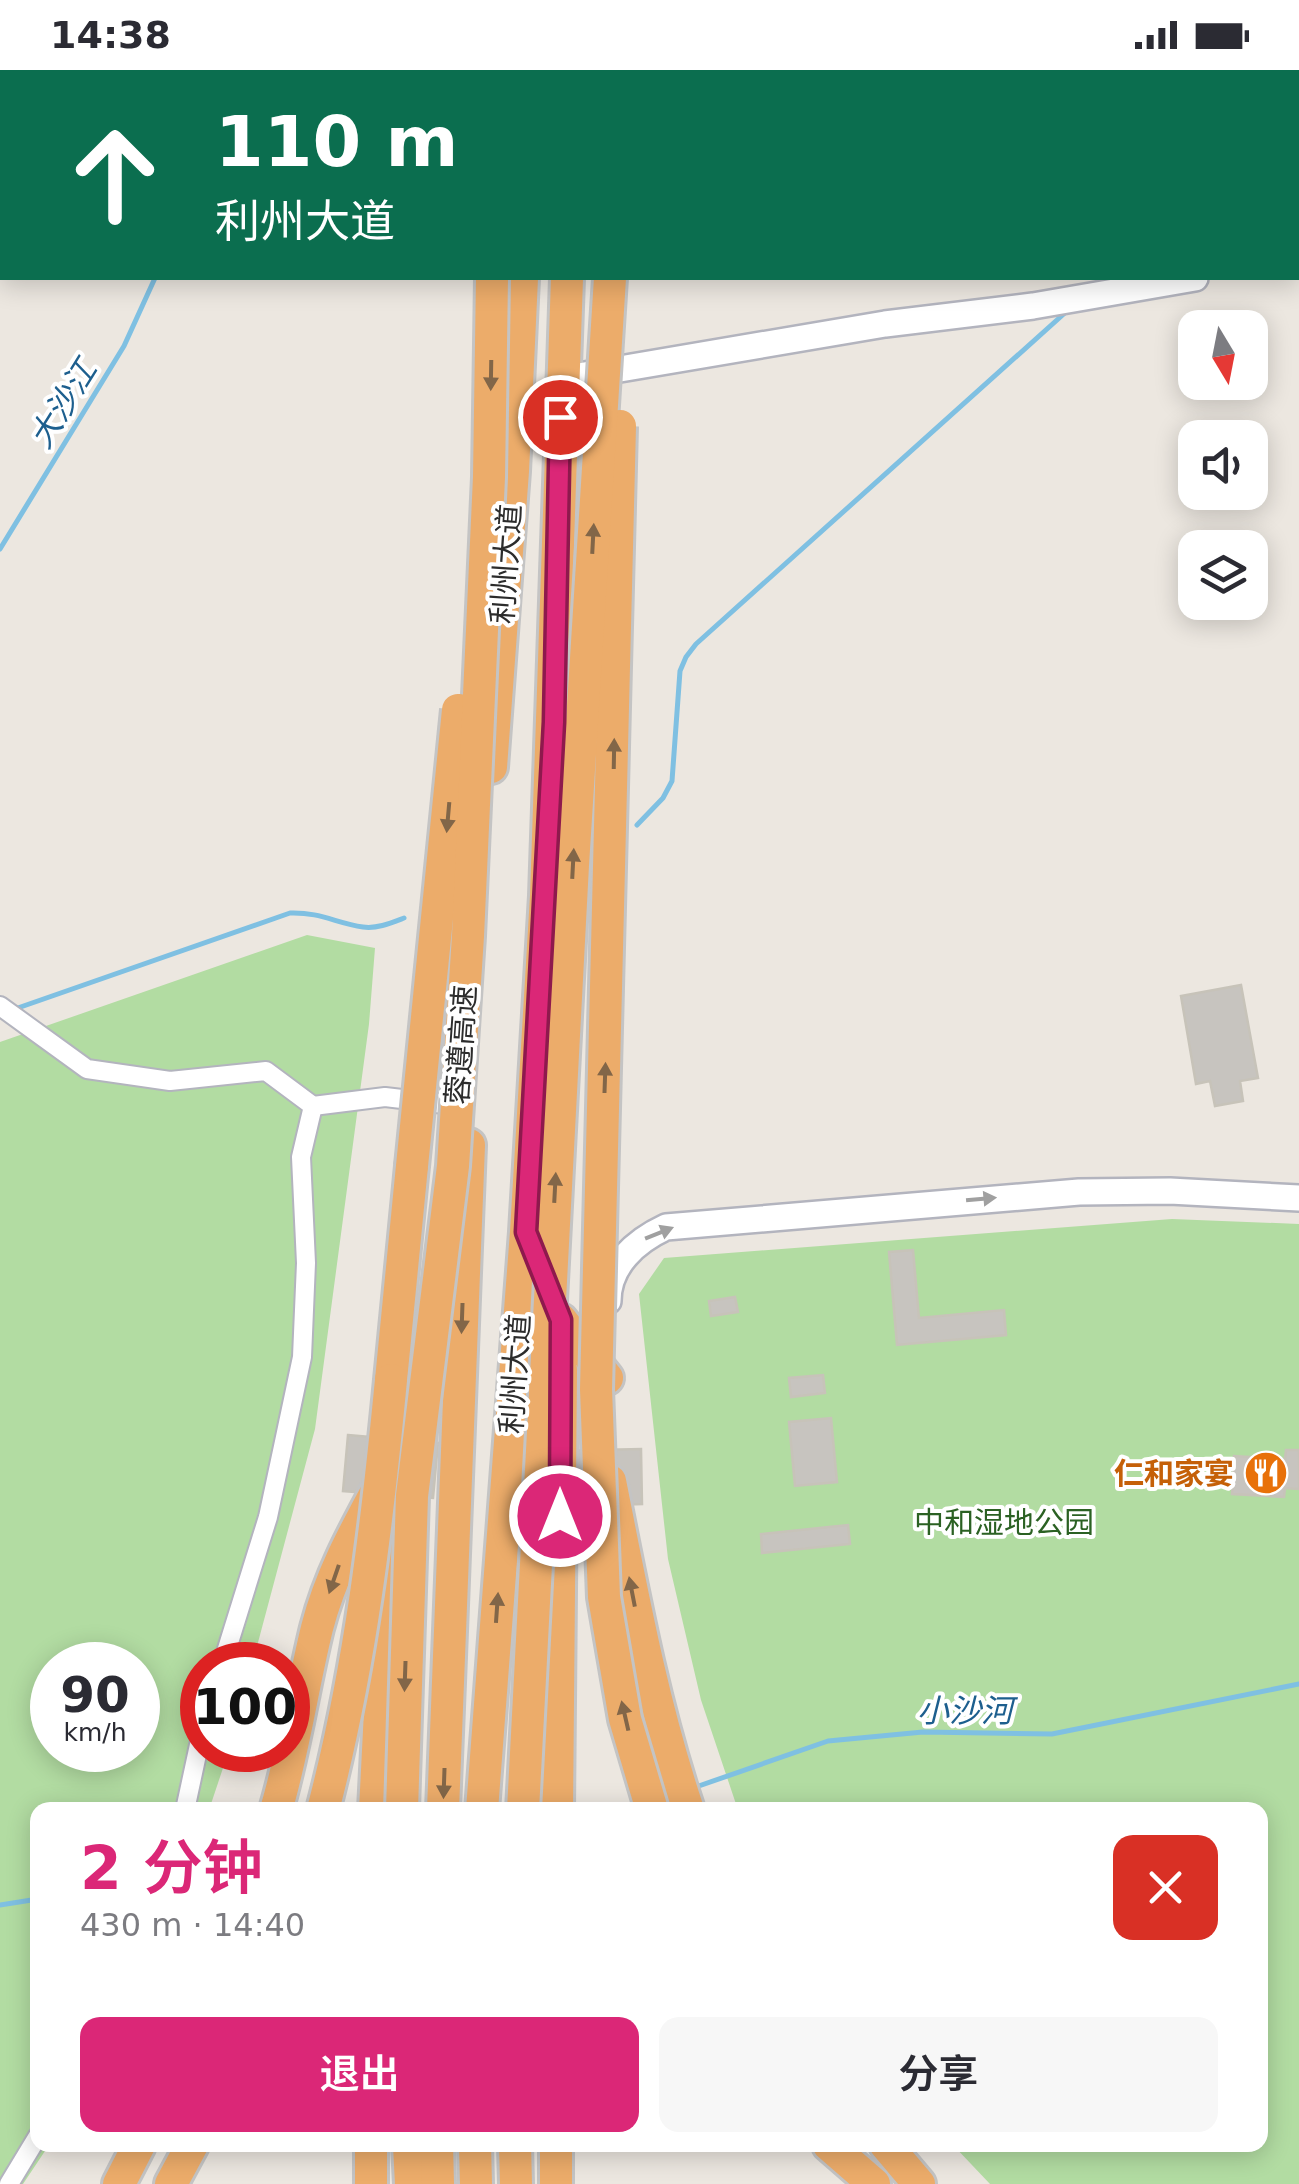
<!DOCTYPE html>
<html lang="zh">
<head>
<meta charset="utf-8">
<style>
	:root { --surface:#fff; --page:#f7f7f7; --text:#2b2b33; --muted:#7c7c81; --accent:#db2777 }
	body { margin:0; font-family:"DejaVu Sans","Noto Sans SC",sans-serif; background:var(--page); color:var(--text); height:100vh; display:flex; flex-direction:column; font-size:38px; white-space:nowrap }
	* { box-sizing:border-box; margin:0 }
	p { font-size:32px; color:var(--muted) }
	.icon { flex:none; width:55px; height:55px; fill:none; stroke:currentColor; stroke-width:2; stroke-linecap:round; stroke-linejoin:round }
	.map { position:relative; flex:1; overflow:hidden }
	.side { position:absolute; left:30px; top:1732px; width:1238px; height:350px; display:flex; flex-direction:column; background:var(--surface); border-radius:20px; box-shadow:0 5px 25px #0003 }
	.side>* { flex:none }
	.hud { position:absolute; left:0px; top:0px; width:1300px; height:210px; box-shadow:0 5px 25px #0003; background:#0b6e4f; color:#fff; overflow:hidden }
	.needle { width:65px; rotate:170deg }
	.controls { position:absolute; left:1178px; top:240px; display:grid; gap:20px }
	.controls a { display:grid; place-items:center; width:90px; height:90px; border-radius:20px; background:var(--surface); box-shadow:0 5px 25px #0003; font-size:50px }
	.speed { position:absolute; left:30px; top:1572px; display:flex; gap:20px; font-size:50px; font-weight:700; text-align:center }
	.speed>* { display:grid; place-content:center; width:130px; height:130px; border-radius:50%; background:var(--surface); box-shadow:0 5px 25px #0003; line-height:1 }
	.speed small { font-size:25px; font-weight:400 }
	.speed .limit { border:15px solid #d22; background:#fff; color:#111 }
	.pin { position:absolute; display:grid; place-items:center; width:85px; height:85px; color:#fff; margin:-42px; border:5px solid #fff; border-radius:50%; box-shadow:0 2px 10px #0007 }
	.me { position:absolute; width:110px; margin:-55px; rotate:0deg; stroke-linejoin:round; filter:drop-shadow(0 0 8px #0008) }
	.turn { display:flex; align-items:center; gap:35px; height:210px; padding:0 50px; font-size:45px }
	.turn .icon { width:130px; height:130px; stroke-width:2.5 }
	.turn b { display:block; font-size:70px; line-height:85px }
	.round { display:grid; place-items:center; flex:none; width:105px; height:105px; border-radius:20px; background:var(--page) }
	.summary { display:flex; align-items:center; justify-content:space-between; height:170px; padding:0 50px }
	h1 { font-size:60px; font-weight:600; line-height:75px; color:var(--accent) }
	.cta { display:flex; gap:20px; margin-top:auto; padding:20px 50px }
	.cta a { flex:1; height:115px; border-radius:20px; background:var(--accent); color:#fff; font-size:40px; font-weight:600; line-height:115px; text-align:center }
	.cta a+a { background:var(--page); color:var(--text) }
	.status { display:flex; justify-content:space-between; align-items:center; height:70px; padding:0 50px; background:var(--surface); direction:ltr }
	.status svg { height:28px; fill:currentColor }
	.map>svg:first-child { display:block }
	.green { fill:#b2dca2; fill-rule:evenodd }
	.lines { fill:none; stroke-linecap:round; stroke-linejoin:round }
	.stream { stroke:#7fc0e2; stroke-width:5 }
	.building { fill:#c7c4bf; stroke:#c7c3b9; stroke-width:2.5 }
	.street-casing { stroke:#b3b4be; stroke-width:22 }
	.secondary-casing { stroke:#b3b4be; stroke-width:30 }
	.highway-casing { stroke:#c4c4c4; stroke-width:38 }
	.street { stroke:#fff; stroke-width:18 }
	.secondary { stroke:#fff; stroke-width:25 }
	.highway { stroke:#ecac6a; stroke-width:32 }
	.highway-bridge-casing { stroke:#c4c4c4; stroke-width:38; stroke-linecap:butt }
	.highway-bridge { stroke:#ecac6a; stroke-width:32 }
	.oneway { fill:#826648 }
	.oneway2 { fill:#a0a0a0 }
	.route-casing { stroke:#8e194d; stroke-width:25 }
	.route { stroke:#db2777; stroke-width:18 }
	.labels { text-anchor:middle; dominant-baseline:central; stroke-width:8; stroke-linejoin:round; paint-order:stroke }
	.street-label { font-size:30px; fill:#2c2c2c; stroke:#fff }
	.food-label { font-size:30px; font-weight:bold; fill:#c56008; stroke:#fff; text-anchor:end }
	.park-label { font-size:30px; fill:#2b6123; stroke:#fff }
	.water-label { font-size:32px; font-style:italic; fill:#1d5f8e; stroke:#fff }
</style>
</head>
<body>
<div class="status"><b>14:38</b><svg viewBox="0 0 49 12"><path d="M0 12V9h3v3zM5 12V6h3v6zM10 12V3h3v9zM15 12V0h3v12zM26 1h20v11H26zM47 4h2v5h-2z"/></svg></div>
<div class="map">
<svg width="1299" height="2114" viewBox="0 0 1299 2114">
	<rect width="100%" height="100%" fill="#ece7e0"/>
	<g class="green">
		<path d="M307 865 375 878 369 954 315 1359 252 1595H202V1680H229L209 1740H38V2075H49L23 2114H0V972ZM52 1595H138V1680H52Z"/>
		<path d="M1172 1149 1299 1154V2114H990L953 2075H1260V1740H738L701 1630 668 1489 639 1224 664 1188Z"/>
	</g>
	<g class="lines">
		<g class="stream">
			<path d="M93 0 94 2"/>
			<path d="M1267 2 1268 0"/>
			<path d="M0 479 124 276 155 208"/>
			<path d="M637 755 663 728 672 711 680 601 686 587 696 574 1067 241"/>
			<path d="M12 940 290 843C320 842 336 853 363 857 377 859 391 853 404 848"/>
			<path d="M693 1718 828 1671 923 1662 1052 1664 1299 1614"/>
			<path d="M0 1835 38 1829"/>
		</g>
	</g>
	<g class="building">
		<path d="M1241 915 1258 1008 1240 1011 1243 1031 1215 1036 1210 1011 1196 1014 1181 926Z"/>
		<path d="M913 1180 919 1248 1004 1240 1006 1265 897 1275 889 1182Z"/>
		<path d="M735 1227 738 1242 711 1246 709 1231Z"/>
		<path d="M823 1305 825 1323 791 1327 789 1308Z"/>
		<path d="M831 1348 837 1412 795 1416 789 1352Z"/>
		<path d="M348 1365 438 1373 433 1428 343 1421Z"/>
		<path d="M641 1379 642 1434 553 1437 551 1381Z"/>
		<path d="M1286 1380H1299V1419L1285 1418 1284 1427 1232 1424 1234 1386 1285 1389Z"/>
		<path d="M848 1455 850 1474 762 1483 761 1464Z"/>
	</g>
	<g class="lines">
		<g class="street-casing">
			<g id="street">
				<path d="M0 936 87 999 170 1011 266 1001 313 1036 385 1027 461 1036"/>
				<path d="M222 1595 268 1447 302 1287 306 1193 301 1087 313 1036"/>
				<path d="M185 1740 202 1661"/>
				<path d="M9 2114 38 2066"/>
			</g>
		</g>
		<g class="secondary-casing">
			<g id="secondary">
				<path d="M1298 190 1299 189"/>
				<path d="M561 309 885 254 1033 236 1195 208"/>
				<path d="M608 1231C608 1195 636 1171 666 1157L1079 1122 1170 1121 1299 1128"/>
			</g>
		</g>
		<g class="highway-casing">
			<g id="highway">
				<path d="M501 2V0"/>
				<path d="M538 2V0"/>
				<path d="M578 2V0"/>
				<path d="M625 2V0"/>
				<path d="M491 697 513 401 522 208"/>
				<path d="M561 1250 607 1308"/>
				<path d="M391 1310 412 1096"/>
				<path d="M610 1411C632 1522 652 1633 688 1740"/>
				<path d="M276 1740C294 1680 302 1619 317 1558 330 1507 354 1463 379 1417"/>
				<path d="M375 1740 390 1444"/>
				<path d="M443 1740 469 1075"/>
				<path d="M482 1740 526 1162 546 826 567 208"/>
				<path d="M557 1740 561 1300"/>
				<path d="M371 2075V2114"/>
				<path d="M409 2075 411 2114"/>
				<path d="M437 2075 438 2114"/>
				<path d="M475 2075 476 2114"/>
				<path d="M515 2075 516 2114"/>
				<path d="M556 2075V2114"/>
				<path d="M829 2075 874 2114"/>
				<path d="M886 2075 919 2114"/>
				<path d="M119 2114 139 2075"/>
				<path d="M171 2114 192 2075"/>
			</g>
		</g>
		<use href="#street" class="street"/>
		<use href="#secondary" class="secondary"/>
		<use href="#highway" class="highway"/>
		<g class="highway-bridge-casing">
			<g id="highway-bridge">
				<path d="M620 356 596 1319 604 1527 625 1649 652 1740"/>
				<path d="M412 1096 458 640"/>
				<path d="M323 1740C360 1599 377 1455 391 1310"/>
				<path d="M402 1740 412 1426 453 1096 468 866 489 407 492 208"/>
				<path d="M523 1740 573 795 610 208"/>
			</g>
		</g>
		<use href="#highway-bridge" class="highway-bridge"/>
	</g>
	<defs><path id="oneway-solid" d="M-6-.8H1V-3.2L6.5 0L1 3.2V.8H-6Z" transform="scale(2.5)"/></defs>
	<g class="oneway">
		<use href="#oneway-solid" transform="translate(491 305) rotate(91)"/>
		<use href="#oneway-solid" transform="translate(593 469) rotate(-87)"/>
		<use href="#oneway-solid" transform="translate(614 684) rotate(-89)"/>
		<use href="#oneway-solid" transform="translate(448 747) rotate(95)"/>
		<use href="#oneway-solid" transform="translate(573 794) rotate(-87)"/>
		<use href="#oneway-solid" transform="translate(605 1008) rotate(-88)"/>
		<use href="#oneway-solid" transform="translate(555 1118) rotate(-87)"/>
		<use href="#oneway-solid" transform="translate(462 1248) rotate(92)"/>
		<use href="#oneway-solid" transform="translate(334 1509) rotate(109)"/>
		<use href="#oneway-solid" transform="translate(632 1522) rotate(-101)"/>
		<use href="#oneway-solid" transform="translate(497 1538) rotate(-86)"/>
		<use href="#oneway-solid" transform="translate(405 1606) rotate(92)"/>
		<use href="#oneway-solid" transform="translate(625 1646) rotate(-103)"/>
		<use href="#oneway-solid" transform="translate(444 1713) rotate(92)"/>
	</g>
	<g class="oneway2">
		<use href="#oneway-solid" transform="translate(981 1129) rotate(-5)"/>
		<use href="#oneway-solid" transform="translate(659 1163) rotate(-22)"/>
	</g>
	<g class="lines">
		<g class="route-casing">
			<path id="route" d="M560 1446 561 1250 526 1162 554 652 560 347"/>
		</g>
		<use href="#route" class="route"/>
	</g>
	<defs>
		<g id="restaurant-disc" transform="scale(2.25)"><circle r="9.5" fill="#e8710a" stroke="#fff"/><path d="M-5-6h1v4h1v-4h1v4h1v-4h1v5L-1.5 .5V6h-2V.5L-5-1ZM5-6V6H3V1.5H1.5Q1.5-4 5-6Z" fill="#fff"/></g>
	</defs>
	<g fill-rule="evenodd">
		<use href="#restaurant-disc" x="1266" y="1403"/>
	</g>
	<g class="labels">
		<g class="street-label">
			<text transform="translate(506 494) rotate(-86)">利州大道</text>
			<text transform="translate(461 975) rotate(-86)">蓉遵高速</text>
			<text transform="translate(515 1304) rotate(-86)">利州大道</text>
		</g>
		<g class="food-label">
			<text x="1234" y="1403">仁和家宴</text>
		</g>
		<g class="park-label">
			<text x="1004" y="1452">中和湿地公园</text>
		</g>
		<g class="water-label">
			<text transform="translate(63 334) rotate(-58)">大沙江</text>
			<text x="965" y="1641">小沙河</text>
		</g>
	</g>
</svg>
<div class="controls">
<a><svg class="needle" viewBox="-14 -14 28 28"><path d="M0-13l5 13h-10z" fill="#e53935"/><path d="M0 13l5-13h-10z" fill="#7c7c81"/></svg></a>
<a><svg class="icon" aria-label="sound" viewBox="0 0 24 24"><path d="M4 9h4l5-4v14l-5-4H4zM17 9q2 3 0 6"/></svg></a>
<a><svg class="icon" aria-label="layers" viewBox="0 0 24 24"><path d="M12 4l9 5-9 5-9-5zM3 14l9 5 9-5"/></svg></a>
</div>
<div class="speed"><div>90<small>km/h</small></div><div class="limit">100</div></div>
<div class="pin" style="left:560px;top:347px;background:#d93025"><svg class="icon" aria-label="arrive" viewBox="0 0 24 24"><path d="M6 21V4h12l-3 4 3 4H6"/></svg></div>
<svg class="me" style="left:560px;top:1446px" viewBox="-20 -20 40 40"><circle r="17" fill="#db2777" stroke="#fff" stroke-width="3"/><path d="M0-11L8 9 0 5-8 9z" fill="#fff"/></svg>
<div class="hud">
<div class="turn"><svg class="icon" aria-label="ahead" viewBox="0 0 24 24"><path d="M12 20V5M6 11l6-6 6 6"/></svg><div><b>110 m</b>利州大道</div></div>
</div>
<section class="side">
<div class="summary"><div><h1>2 分钟</h1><p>430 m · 14:40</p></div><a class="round" style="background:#d93025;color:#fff"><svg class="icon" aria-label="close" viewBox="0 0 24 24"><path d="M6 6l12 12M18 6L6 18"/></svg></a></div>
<div class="cta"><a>退出</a><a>分享</a></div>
</section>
</div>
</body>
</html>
